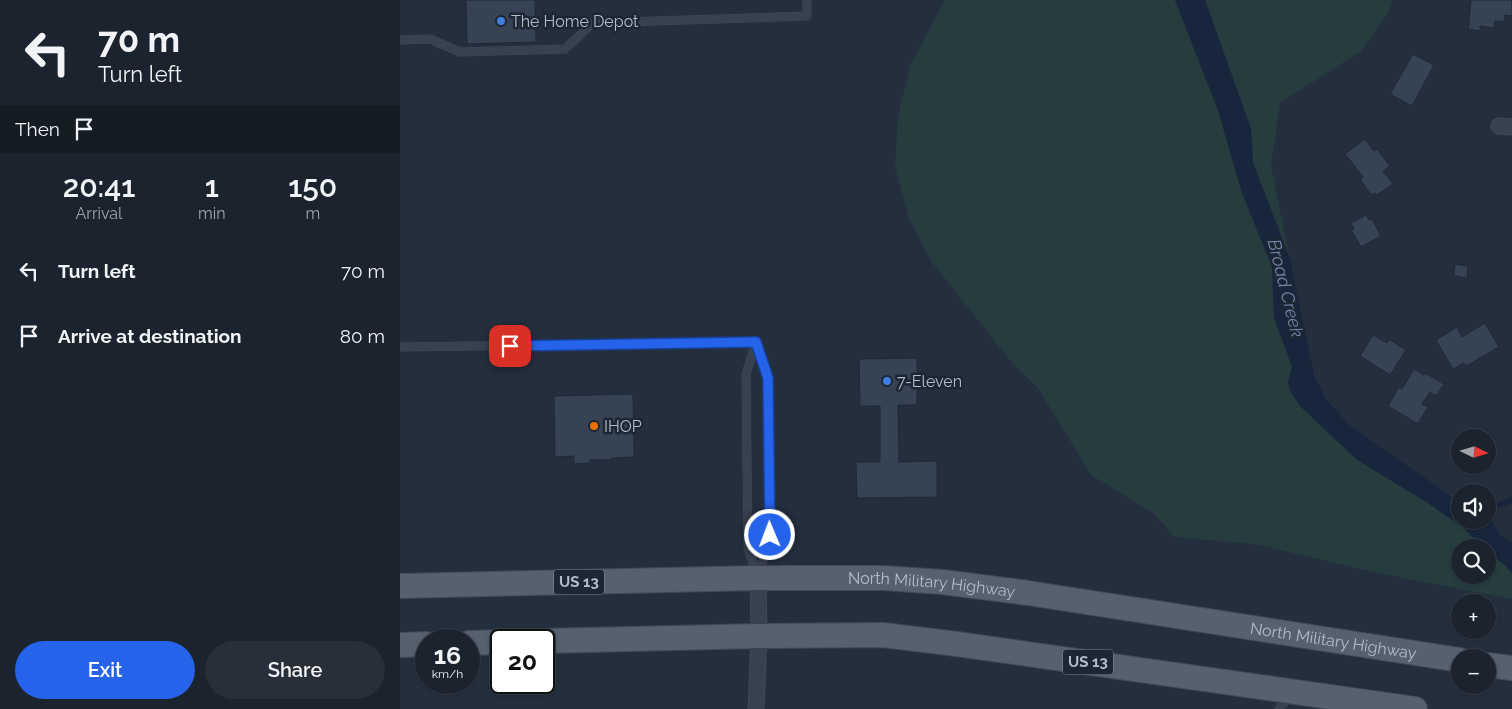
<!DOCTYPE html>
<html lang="en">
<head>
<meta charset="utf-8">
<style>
	:root { --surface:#1b232e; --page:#282f3a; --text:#f1f3f6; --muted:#a0a4aa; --line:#39404a; --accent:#2563eb }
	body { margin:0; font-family:Raleway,sans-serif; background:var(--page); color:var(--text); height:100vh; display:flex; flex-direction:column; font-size:19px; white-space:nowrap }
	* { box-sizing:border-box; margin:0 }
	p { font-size:16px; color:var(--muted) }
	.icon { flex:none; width:28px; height:28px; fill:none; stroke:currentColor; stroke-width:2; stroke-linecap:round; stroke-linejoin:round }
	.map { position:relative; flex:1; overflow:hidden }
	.details { display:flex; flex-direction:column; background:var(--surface); width:400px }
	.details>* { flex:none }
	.top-card { background:#1b232e; color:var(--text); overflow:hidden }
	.needle { width:32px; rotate:95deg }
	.buttons { position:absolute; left:1051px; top:429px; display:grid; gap:10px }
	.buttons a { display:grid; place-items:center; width:45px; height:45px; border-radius:50%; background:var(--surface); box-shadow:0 1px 4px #0004,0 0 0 1px var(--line); font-size:25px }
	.speed { position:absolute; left:15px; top:629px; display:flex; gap:10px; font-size:25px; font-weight:700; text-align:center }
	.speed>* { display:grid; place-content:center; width:65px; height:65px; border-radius:50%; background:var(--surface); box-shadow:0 1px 4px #0004,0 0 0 1px var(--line); line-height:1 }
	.speed small { font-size:12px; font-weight:400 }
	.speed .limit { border:2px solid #111; border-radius:8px; background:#fff; color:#111 }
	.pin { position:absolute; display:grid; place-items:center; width:42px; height:42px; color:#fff; margin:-21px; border-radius:10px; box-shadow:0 2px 8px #0006 }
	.me { position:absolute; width:55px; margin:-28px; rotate:359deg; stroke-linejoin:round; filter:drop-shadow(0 0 4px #0008) }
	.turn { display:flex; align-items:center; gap:18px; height:105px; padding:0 15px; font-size:22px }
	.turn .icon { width:65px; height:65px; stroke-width:2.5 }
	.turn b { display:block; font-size:35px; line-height:42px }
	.then { display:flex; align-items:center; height:48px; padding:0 15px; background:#0003; gap:10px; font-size:19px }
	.eta { display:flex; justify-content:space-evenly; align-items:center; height:85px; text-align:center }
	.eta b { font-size:30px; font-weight:600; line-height:35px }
	.button { display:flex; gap:10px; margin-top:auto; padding:10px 15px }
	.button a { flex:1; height:58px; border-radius:30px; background:var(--accent); color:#fff; font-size:20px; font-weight:600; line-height:58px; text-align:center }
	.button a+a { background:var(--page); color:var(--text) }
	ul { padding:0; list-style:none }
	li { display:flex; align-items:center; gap:15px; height:65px; padding:0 15px }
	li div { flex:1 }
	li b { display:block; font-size:19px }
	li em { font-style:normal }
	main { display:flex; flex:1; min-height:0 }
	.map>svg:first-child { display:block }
	.green { fill:#263c3f }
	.water { fill:#17263c }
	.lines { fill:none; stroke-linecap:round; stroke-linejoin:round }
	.stream { stroke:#17263c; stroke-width:5.5 }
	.building { fill:#364354; stroke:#1f2835 }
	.lane-casing { stroke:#414a57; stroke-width:9 }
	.street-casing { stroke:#414a57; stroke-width:17 }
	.primary-casing { stroke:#414a57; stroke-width:26 }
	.lane { stroke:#38414e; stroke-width:8 }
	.street { stroke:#38414e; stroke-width:15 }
	.primary { stroke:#56606e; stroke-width:24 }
	.route-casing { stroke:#184099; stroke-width:12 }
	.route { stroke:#2563eb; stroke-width:9 }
	.shop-dot { fill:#3f7fe0; stroke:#1d2633; stroke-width:2 }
	.food-dot { fill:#e8710a; stroke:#1d2633; stroke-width:2 }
	.labels { text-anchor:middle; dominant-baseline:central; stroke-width:5; stroke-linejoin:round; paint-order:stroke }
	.shield { fill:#1d2633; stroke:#878f9c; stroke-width:1 }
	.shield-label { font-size:15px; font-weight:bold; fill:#b4bcc9 }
	.poi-label { font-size:16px; fill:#b4bcc9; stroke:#1d2633; text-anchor:start }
	.street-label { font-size:16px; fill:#b4bcc9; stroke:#1d2633 }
	.water-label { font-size:18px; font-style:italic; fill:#6d86a8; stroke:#1d2633 }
</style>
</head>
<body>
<main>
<section class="details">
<div class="top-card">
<div class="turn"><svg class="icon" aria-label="left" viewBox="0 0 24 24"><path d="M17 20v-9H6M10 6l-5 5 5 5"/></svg><div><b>70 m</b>Turn left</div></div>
<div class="then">Then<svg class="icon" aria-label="arrive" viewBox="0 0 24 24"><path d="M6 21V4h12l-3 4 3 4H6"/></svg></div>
</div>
<div class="eta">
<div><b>20:41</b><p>Arrival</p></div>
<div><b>1</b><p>min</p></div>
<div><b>150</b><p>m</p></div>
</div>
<ul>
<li><svg class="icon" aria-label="left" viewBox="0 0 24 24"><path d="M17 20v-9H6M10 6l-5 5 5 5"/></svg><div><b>Turn left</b></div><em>70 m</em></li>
<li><svg class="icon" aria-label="arrive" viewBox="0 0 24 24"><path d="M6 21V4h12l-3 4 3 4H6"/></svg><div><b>Arrive at destination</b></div><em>80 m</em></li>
</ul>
<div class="button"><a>Exit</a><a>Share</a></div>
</section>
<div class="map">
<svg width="1112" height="709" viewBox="0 0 1112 709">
	<rect width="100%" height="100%" fill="#242f3e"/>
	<g class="green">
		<path d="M545 0H775L818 110 841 190 872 267 874 318 892 366 888 383 956 459 1028 503 1064 528 1082 547 1060 548V575H1088V553L1104 564 1112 573V599L978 573 854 544 775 537 752 512 691 475 638 388 613 364 531 261 508 216 495 167 498 117 510 66Z"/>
		<path d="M805 0H992L989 12 961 51 880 103 871 166 890 259 853 163 851 129Z"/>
	</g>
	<path class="water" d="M775 0H805L851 129 853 163 890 259 914 375 926 399 948 424 1060 503V520H1088V507L1096 504 1093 524 1100 535 1112 543V573L1104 564 1088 553V548L1082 547 1064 528 1028 503 956 459 901 407 891 393 888 383 892 366 874 318 872 267 841 190 818 110Z"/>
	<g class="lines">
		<path class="stream" d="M1088 513 1093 507 1112 500"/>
	</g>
	<g class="building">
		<path d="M66 0H135L136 42 67 44Z"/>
		<path d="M1071 0H1112V16L1105 15 1104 22 1095 21 1094 28 1080 26V31L1068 29Z"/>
		<path d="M1013 54 1034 65 1012 106 990 94Z"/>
		<path d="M965 139 974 151 977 149 990 166 983 171 993 184 977 195 975 193 971 195 960 179 963 177 945 154Z"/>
		<path d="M966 215 969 220 972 219 981 236 961 247 951 230 954 229 951 223Z"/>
		<path d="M1055 264 1068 266 1067 278 1054 276Z"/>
		<path d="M1085 323 1099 347 1066 366 1064 363 1053 369 1036 340 1057 327 1062 337Z"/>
		<path d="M973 335 987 343 990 340 1006 350 990 375 960 356Z"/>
		<path d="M517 358V405H498L499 462 537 461V497L457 498 456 462H480V406H460L459 359Z"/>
		<path d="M1014 369 1024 375 1025 373 1044 384 1036 396 1030 392 1022 404 1028 407 1018 424 988 406 999 387 1002 389Z"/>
		<path d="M233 394 234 457 211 458V460H190V463L174 464V456L155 457 154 396Z"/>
	</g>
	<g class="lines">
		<g class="lane-casing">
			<g id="lane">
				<path d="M0 40 30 39 60 52 165 49 193 23 407 16V0"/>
				<path d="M356 342 368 378 370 535 359 575"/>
				<path d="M356 342 346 374 348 548 357 575"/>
				<path d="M0 347 356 342"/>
				<path d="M879 709 891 695"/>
			</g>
		</g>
		<g class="street-casing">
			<g id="street">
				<path d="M1099 126 1112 127"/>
				<path d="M356 709 359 636 358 578"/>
			</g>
		</g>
		<g class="primary-casing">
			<g id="primary">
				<path id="s1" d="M0 586 358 578H484L542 582 628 593 1060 660"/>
				<path d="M144 641 359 636 483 635 557 644 1015 709"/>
				<path d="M69 643 101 642"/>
				<path d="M0 645 26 644"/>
				<path d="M1088 665 1112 668"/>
			</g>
		</g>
		<use href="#lane" class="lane"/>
		<use href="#street" class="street"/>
		<use href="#primary" class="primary"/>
	</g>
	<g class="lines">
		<g class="route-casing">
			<path id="route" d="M110 346 356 342 368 378 370 535"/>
		</g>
		<use href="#route" class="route"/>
	</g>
	<g class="shop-dot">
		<circle cx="101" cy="21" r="5"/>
		<circle cx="487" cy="381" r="5"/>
	</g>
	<circle class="food-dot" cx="194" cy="426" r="5"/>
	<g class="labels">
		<g class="shield">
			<rect x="154" y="569.5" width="50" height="25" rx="4"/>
			<rect x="663" y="649.5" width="50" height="25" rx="4"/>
		</g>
		<g class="shield-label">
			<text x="179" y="582">US 13</text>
			<text x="688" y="662">US 13</text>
		</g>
		<g class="poi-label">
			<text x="111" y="21">The Home Depot</text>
			<text x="497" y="381">7-Eleven</text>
			<text x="204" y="426">IHOP</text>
		</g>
		<g class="street-label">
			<text stroke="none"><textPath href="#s1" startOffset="532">North Military Highway</textPath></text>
			<text stroke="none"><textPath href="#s1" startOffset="938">North Military Highway</textPath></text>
		</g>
		<g class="water-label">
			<text transform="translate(886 288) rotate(76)">Broad Creek</text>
		</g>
	</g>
</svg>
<div class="buttons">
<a><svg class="needle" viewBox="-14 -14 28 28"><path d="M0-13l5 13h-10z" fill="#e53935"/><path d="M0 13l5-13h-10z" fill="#a0a4aa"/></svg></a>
<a><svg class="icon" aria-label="sound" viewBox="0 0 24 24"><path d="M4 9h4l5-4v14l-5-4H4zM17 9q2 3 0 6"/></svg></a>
<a><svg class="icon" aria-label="search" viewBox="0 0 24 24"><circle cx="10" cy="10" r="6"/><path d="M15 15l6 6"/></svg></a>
<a>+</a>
<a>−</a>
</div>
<div class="speed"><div>16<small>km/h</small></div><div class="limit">20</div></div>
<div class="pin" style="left:110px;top:346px;background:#d93025"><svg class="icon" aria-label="arrive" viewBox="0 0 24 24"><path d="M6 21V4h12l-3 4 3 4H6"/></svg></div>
<svg class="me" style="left:370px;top:535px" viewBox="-20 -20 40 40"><circle r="17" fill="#2563eb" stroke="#fff" stroke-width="3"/><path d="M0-11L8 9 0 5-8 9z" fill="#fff"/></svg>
</div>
</main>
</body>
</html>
